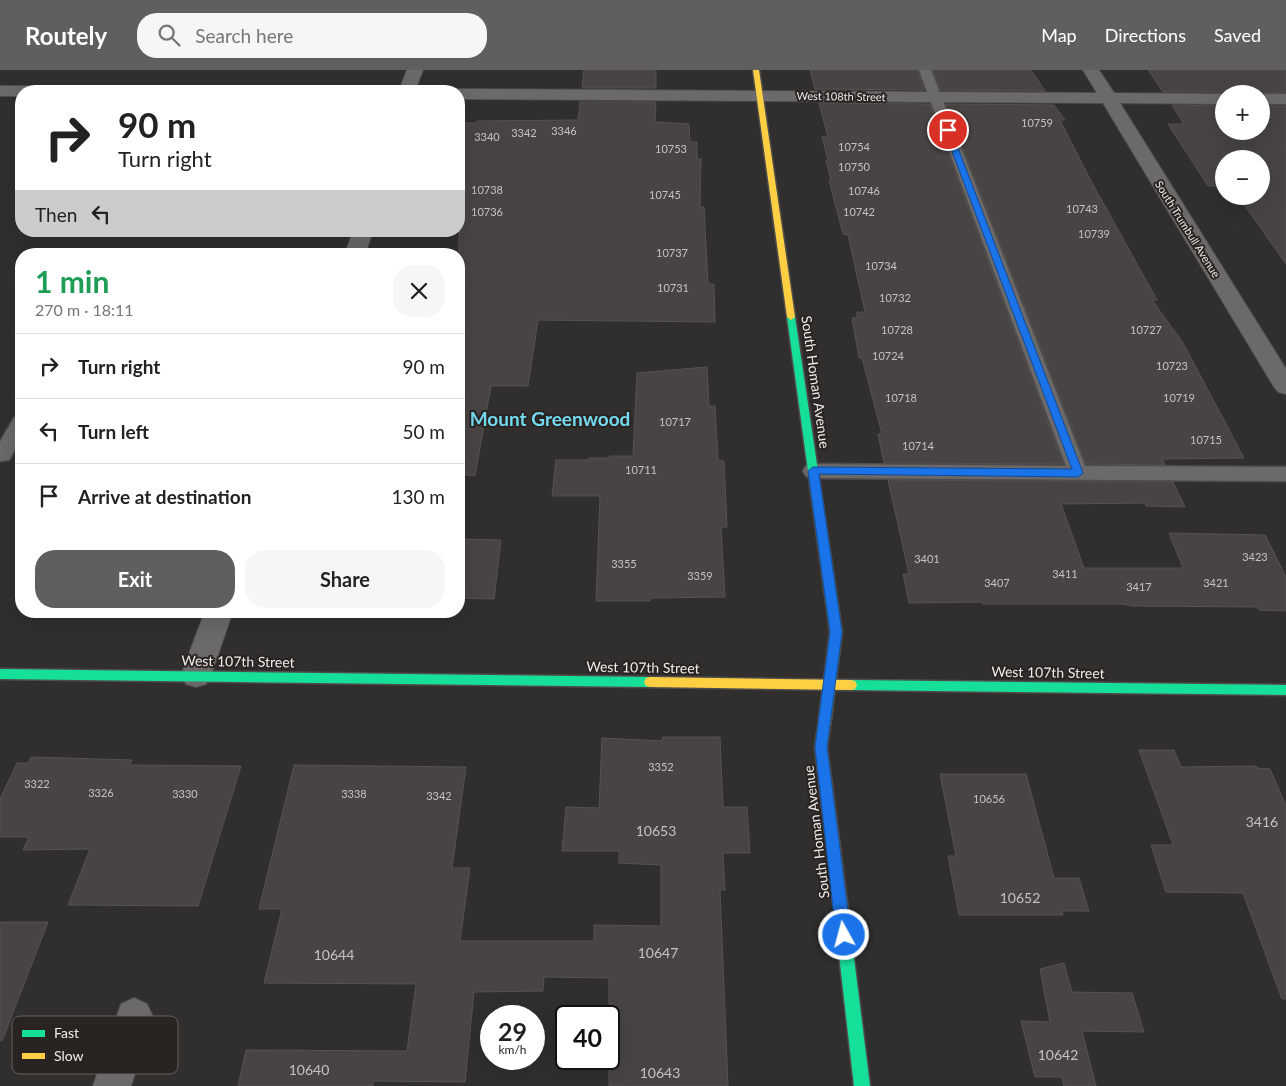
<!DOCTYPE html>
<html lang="en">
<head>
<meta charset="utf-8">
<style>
	:root { --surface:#fff; --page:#f6f6f6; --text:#222; --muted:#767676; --line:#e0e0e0; --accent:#605f5e }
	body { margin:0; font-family:Lato,sans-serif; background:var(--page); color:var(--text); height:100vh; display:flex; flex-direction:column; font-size:19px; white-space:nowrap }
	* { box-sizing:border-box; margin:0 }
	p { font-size:16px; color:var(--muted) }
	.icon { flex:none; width:28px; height:28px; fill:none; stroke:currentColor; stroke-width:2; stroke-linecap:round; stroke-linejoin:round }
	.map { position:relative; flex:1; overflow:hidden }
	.details { position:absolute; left:15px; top:178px; width:450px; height:370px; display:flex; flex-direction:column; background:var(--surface); border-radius:20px; box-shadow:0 5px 20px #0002 }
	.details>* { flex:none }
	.guide { position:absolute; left:15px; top:15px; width:450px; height:152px; border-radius:20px; box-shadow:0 5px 20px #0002; background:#fff; color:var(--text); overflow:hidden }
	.buttons { position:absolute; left:1215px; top:15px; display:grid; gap:10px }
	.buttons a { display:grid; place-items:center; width:55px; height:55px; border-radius:50%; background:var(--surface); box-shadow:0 5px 20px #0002; font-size:25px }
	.speed { position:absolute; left:480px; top:935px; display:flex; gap:10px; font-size:25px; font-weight:700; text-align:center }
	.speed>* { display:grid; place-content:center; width:65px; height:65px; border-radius:50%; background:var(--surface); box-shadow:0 5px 20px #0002; line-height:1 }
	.speed small { font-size:12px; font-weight:400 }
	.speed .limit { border:2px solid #111; border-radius:8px; background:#fff; color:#111 }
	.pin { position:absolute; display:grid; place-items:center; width:42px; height:42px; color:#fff; margin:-21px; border:2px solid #fff; border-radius:50%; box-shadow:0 1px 5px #0007 }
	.me { position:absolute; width:55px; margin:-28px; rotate:353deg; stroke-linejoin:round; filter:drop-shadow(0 0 4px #0008) }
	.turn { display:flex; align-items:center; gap:18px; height:105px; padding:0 20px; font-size:22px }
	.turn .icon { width:65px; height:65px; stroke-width:2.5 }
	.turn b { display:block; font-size:35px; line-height:42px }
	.then { display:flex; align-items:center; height:48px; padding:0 20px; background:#0003; gap:10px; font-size:19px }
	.round { display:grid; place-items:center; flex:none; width:52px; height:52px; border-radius:20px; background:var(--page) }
	.headline { display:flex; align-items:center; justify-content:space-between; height:85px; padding:0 20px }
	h1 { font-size:30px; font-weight:700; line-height:38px; color:#1e9e55 }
	.button { display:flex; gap:10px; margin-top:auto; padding:10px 20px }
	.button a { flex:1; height:58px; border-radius:20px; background:var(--accent); color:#fff; font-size:20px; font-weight:700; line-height:58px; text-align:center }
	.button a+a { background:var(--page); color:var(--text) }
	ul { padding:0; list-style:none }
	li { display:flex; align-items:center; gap:15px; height:65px; padding:0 20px; border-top:1px solid var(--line) }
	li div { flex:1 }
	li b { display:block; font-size:19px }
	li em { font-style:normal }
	header { display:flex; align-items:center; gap:30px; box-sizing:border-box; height:70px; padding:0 25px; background:var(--accent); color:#fff }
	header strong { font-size:24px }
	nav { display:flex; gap:28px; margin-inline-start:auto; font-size:18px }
	.search { width:350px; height:45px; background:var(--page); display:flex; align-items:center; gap:12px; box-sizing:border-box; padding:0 18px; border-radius:20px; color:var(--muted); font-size:19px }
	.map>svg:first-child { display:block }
	.building { fill:#474443; stroke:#555351 }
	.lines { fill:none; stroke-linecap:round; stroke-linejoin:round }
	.lane-casing { stroke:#4f4d4c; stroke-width:3 }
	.street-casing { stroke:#4f4d4c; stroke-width:2 }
	.fast-casing { stroke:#4f4d4c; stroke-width:3 }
	.slow-casing { stroke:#4f4d4c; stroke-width:3 }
	.lane { fill:#6b6969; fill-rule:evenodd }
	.street { fill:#6b6969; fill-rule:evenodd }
	.fast { fill:#16e098; fill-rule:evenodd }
	.slow { fill:#ffcf43; fill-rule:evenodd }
	.route { fill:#1a73e8; stroke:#114b97 }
	.labels { text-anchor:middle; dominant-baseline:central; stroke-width:4; stroke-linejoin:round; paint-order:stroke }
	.far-street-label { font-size:11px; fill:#efece9; stroke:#292421 }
	.number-label { font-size:11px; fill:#c5c2c0 }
	.street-label { font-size:14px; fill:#efece9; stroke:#292421 }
	.near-number-label { font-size:14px; fill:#c5c2c0 }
	.district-label { font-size:19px; font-weight:bold; fill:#74daf0; stroke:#292421 }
	.key { fill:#292421; stroke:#64605d; stroke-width:1 }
	.key-label { font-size:14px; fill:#efece9 }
</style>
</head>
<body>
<header>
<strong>Routely</strong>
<div class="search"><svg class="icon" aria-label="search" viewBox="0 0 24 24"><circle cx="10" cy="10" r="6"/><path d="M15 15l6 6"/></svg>Search here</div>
<nav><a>Map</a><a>Directions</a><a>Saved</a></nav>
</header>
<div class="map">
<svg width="1286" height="1016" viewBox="0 0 1286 1016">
	<rect width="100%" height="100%" fill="#312f2d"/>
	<g class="building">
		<path d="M584 0H656V18H582Z"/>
		<path d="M810 0H917L924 20 815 19Z"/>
		<path d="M933 0H1031L1045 21 941 20Z"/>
		<path d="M1148 0H1286V22L1226 24 1224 22H1163Z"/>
		<path d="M580 32H656L655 52 689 54 690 72H697V89H701L700 137H704L708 214H714L715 252 538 250 528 316H491L475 406 459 404V53H477V51L578 50Z"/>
		<path d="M819 33 930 34 1063 394 884 393 878 364H882L862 288H859L852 248H857V242H865L848 165 843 164 829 110H831L826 90H828L822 67H828Z"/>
		<path d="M946 34 1054 35 1065 50H1060L1091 111 1157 230H1152L1183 273 1244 388 1162 389 1165 395 1086 394Z"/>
		<path d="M1172 35 1224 36V61H1261V36H1286V194L1238 126H1261V89H1224V116H1208L1168 54H1184Z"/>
		<path d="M707 297 709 336H715L718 390 724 391 727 457H721L725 527 650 528V531H596L600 426H552L556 390H589V388H609L610 386H633L637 303Z"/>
		<path d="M888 410 1173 412 1185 437 1146 436 1145 433 1061 434 1084 498H1183L1169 463 1265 465 1286 507V541L1259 540 1257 537 1134 536 1122 534H983L982 532 909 533 903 504H909Z"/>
		<path d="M459 469 501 470 494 529 459 528Z"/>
		<path d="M663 667H720L723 737H747L750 783H723L725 820H720L728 1016H609V908L544 907 543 921 474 922 465 1012 373 1011V1016H238L246 980 407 981 416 914 264 913 282 839H259L294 695 466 697 452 798H470L460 871H594V855L661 856V795L619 793V781H562L566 737 599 738 602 668 662 671Z"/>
		<path d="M1139 680H1174L1181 697 1256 696 1257 698 1270 699 1286 736V929H1282L1243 823 1166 822 1151 775H1173Z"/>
		<path d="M31 687 132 690 129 695 241 696 198 836 68 835 90 779 23 780 29 767H0V729L17 693H29Z"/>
		<path d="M940 704H1026L1054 808H1079L1089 841H1062L1063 845H959L948 786H956Z"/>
		<path d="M0 852H48L2 971 0 970Z"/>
		<path d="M1064 893 1072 922 1132 923 1144 962 1082 961 1096 1016H1064L1062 1007H1035L1021 951 1050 952 1040 899Z"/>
	</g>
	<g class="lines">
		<g class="lane-casing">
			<g id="lane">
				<path d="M919 0H931L1085 396 1286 397V411L813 408 806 406 803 401 806 396 813 394 1066 396Z"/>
				<path d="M21 346V368L9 390 0 391V372L14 348Z"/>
			</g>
		</g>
		<g class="street-casing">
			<g id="street">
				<path d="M407 0H423L415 21H399Z"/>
				<path d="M1083 0H1099L1114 23 1224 24V34L1120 33 1286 299V324L1278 322 1274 317 1103 33 459 29V21H453L459 19 1097 23Z"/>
				<path d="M0 16H102L108 18 110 21H21V26H0Z"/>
				<rect x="1261" y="24" width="25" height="10"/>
				<path d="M353 161H373L365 184H345Z"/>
				<path d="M205 541H233L211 605 206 614 196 617 186 614 181 605Z"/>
				<path d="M134 928 147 934 153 947 131 1016H93L121 934Z"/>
			</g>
		</g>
		<g class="fast-casing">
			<g id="fast">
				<path d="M791 244 795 247 842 562 831 649 829 653 825 654 821 653 819 649 830 562 787 247Z"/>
				<path d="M0 599 650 607 654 608 656 612 654 616 650 617 0 609Z"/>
				<path d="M851 610 1286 615V625L851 620 847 619 845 615 847 611Z"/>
				<path d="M840 825 845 827 847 832 870 1016H854L833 832 835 827Z"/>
			</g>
		</g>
		<g class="slow-casing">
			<g id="slow">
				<path d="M753 0H759L795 247 791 250 787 247Z"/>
				<path d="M650 607 851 610 855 611 857 615 855 619 851 620 650 617 646 616 644 612 646 608Z"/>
				<path d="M825 644 829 645 831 649 827 677 847 832 845 837 840 839 835 837 833 832 815 677 819 649 821 645Z"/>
			</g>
		</g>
		<use href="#lane" class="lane"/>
		<use href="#street" class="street"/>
		<use href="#fast" class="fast"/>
		<use href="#slow" class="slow"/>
	</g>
	<path class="route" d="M948 57 951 60 1083 403 1078 407 819 404 842 562 827 677 851 865 849 870 844 873 838 870 836 865 815 677 830 562 808 401 813 397 1072 399 944 60Z"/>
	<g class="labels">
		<g class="far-street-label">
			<text transform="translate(841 26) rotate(1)">West 108th Street</text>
			<text transform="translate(1188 159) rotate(58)">South Trumbull Avenue</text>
		</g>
		<g class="number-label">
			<text x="1037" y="52">10759</text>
			<text x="564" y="60">3346</text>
			<text x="524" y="62">3342</text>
			<text x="487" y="66">3340</text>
			<text x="854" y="76">10754</text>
			<text x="671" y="78">10753</text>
			<text x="854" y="96">10750</text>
			<text x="487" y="119">10738</text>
			<text x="864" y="120">10746</text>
			<text x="665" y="124">10745</text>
			<text x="1082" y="138">10743</text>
			<text x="487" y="141">10736</text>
			<text x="859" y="141">10742</text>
			<text x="1094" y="163">10739</text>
			<text x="672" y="182">10737</text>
			<text x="881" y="195">10734</text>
			<text x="673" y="217">10731</text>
			<text x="895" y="227">10732</text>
			<text x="897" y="259">10728</text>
			<text x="1146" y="259">10727</text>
			<text x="888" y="285">10724</text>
			<text x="1172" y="295">10723</text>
			<text x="901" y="327">10718</text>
			<text x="1179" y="327">10719</text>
			<text x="675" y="351">10717</text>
			<text x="1206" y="369">10715</text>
			<text x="918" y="375">10714</text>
			<text x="641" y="399">10711</text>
			<text x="1255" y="486">3423</text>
			<text x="927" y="488">3401</text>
			<text x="624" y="493">3355</text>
			<text x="1065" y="503">3411</text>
			<text x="700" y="505">3359</text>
			<text x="997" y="512">3407</text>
			<text x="1216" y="512">3421</text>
			<text x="1139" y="516">3417</text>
			<text x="661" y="696">3352</text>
			<text x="37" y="713">3322</text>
			<text x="101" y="722">3326</text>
			<text x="185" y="723">3330</text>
			<text x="354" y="723">3338</text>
			<text x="439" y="725">3342</text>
			<text x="989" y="728">10656</text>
		</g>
		<g class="street-label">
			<text transform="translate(816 312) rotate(82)">South Homan Avenue</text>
			<text transform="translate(238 591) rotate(1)">West 107th Street</text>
			<text transform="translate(643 597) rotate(1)">West 107th Street</text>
			<text transform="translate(1048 602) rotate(1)">West 107th Street</text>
			<text transform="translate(816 762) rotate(-97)">South Homan Avenue</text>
		</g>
		<g class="near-number-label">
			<text x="1262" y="751">3416</text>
			<text x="656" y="760">10653</text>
			<text x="1020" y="827">10652</text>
			<text x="658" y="882">10647</text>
			<text x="334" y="884">10644</text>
			<text x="1058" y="984">10642</text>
			<text x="309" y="999">10640</text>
			<text x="660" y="1002">10643</text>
		</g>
		<g class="district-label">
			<text x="550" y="348">Mount Greenwood</text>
		</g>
	</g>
	<rect x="12" y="946" width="166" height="58" rx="8" class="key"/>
	<rect x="22" y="960" width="23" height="7" fill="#16e098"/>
	<rect x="22" y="983" width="23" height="6" fill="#ffcf43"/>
	<g class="key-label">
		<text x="54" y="968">Fast</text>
		<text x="54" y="991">Slow</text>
	</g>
</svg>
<div class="buttons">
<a>+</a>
<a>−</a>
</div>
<div class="speed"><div>29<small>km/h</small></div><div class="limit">40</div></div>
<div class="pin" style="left:948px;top:60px;background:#d93025"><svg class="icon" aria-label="arrive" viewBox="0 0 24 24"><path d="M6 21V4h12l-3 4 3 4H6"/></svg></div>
<svg class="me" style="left:844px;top:865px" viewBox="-20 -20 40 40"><circle r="17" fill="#1a73e8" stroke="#fff" stroke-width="3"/><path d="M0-11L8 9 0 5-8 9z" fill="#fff"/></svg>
<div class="guide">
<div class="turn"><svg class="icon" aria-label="right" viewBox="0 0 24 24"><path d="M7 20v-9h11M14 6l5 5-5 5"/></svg><div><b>90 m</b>Turn right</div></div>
<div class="then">Then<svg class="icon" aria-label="left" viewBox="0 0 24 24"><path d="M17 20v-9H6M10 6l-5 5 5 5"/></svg></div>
</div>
<section class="details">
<div class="headline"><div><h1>1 min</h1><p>270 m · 18:11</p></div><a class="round"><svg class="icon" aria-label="close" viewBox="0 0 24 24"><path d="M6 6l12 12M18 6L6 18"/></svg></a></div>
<ul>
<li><svg class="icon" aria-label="right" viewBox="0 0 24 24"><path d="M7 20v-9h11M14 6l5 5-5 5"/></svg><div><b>Turn right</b></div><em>90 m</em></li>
<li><svg class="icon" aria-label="left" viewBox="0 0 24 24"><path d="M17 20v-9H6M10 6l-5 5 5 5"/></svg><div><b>Turn left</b></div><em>50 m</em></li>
<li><svg class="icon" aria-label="arrive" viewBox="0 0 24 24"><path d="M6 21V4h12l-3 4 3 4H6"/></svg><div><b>Arrive at destination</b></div><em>130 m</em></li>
</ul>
<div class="button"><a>Exit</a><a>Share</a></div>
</section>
</div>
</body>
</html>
